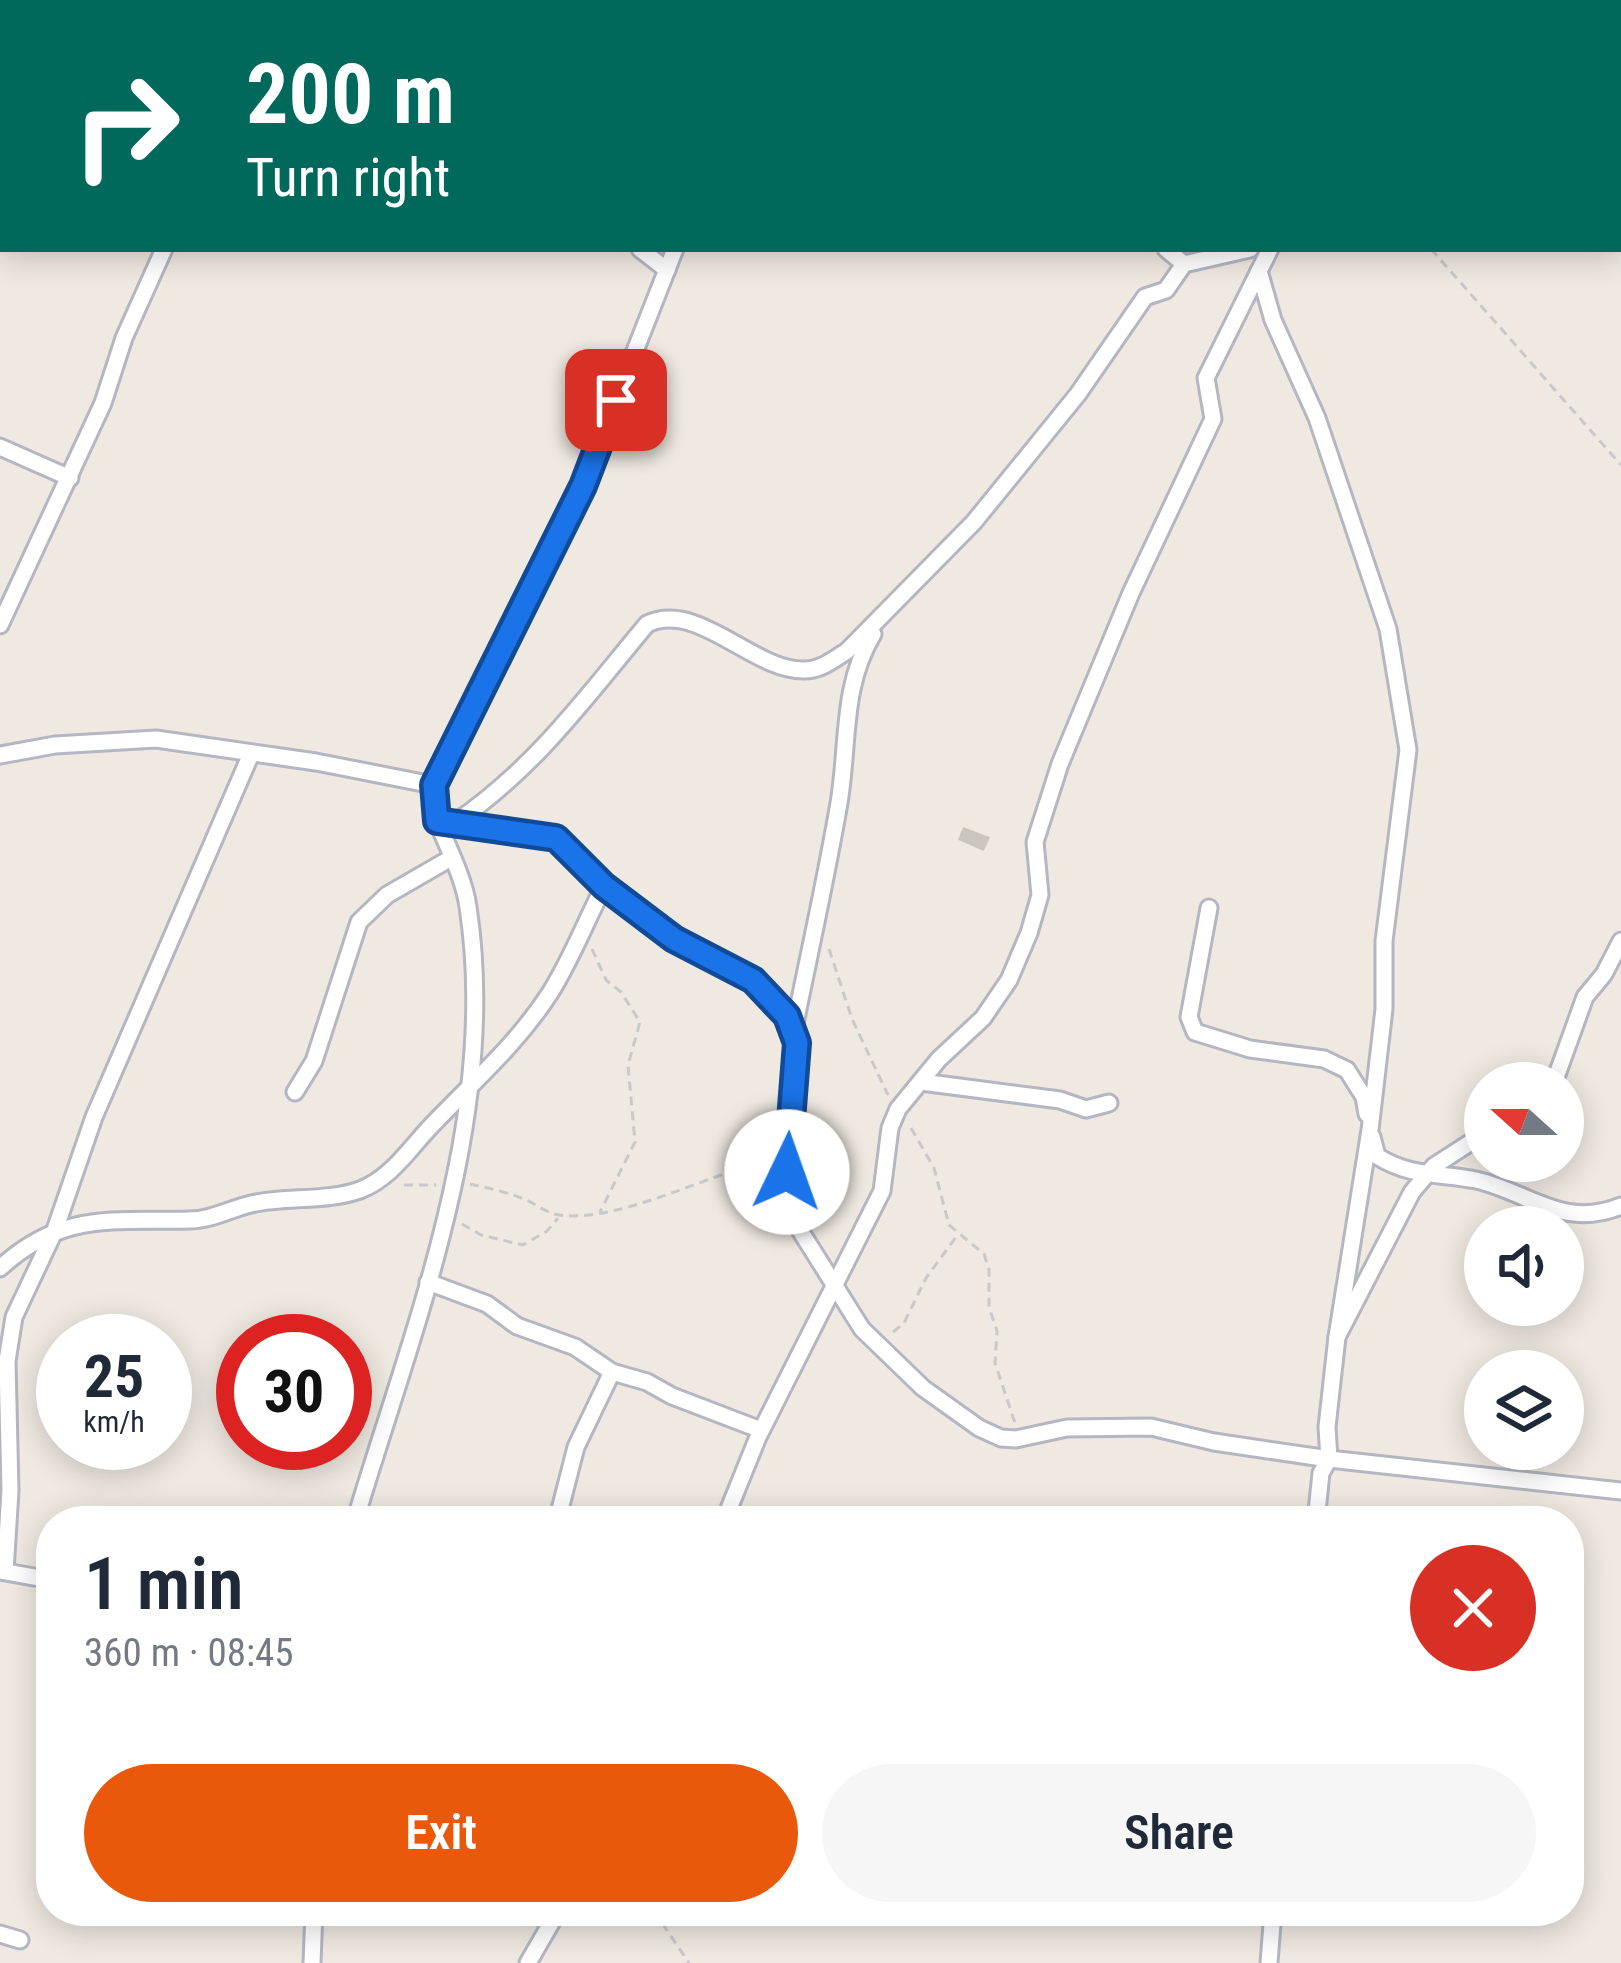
<!DOCTYPE html>
<html lang="en">
<head>
<meta charset="utf-8">
<style>
	:root { --surface:#fff; --page:#f6f6f7; --text:#1f2937; --muted:#747a83; --accent:#ea580c }
	body { margin:0; font-family:"Roboto Condensed",sans-serif; background:var(--page); color:var(--text); height:100vh; display:flex; flex-direction:column; font-size:45px; white-space:nowrap }
	* { box-sizing:border-box; margin:0 }
	p { font-size:39px; color:var(--muted) }
	.icon { flex:none; width:66px; height:66px; fill:none; stroke:currentColor; stroke-width:2; stroke-linecap:round; stroke-linejoin:round }
	.map { position:relative; flex:1; overflow:hidden }
	.drawer { position:absolute; left:36px; top:1506px; width:1548px; height:420px; display:flex; flex-direction:column; background:var(--surface); border-radius:48px; box-shadow:0 6px 30px #0003 }
	.drawer>* { flex:none }
	.top-card { position:absolute; left:0px; top:0px; width:1623px; height:252px; box-shadow:0 6px 30px #0003; background:#00695c; color:#fff; overflow:hidden }
	.needle { width:78px; rotate:291deg }
	.fabs { position:absolute; left:1464px; top:1062px; display:grid; gap:24px }
	.fabs a { display:grid; place-items:center; width:120px; height:120px; border-radius:50%; background:var(--surface); box-shadow:0 6px 30px #0003; font-size:60px }
	.speed { position:absolute; left:36px; top:1314px; display:flex; gap:24px; font-size:60px; font-weight:700; text-align:center }
	.speed>* { display:grid; place-content:center; width:156px; height:156px; border-radius:50%; background:var(--surface); box-shadow:0 6px 30px #0003; line-height:1 }
	.speed small { font-size:30px; font-weight:400 }
	.speed .limit { border:18px solid #d22; background:#fff; color:#111 }
	.pin { position:absolute; display:grid; place-items:center; width:102px; height:102px; color:#fff; margin:-51px; border-radius:24px; box-shadow:0 6px 18px #0006 }
	.me { position:absolute; width:132px; margin:-66px; rotate:3deg; stroke-linejoin:round; filter:drop-shadow(0 0 9px #0008) }
	.turn { display:flex; align-items:center; gap:42px; height:252px; padding:0 48px; font-size:54px }
	.turn .icon { width:156px; height:156px; stroke-width:2.5 }
	.turn b { display:block; font-size:84px; line-height:102px }
	.round { display:grid; place-items:center; flex:none; width:126px; height:126px; border-radius:63px; background:var(--page) }
	.overview { display:flex; align-items:center; justify-content:space-between; height:204px; padding:0 48px }
	h1 { font-size:72px; font-weight:600; line-height:90px }
	.action { display:flex; gap:24px; margin-top:auto; padding:24px 48px }
	.action a { flex:1; height:138px; border-radius:72px; background:var(--accent); color:#fff; font-size:48px; font-weight:600; line-height:138px; text-align:center }
	.action a+a { background:var(--page); color:var(--text) }
	.map>svg:first-child { display:block }
	.building { fill:#cbc7bf; stroke:#cbc5ba; stroke-width:3 }
	.lines { fill:none; stroke-linecap:round; stroke-linejoin:round }
	.minor-casing { stroke:#b4b7c1; stroke-width:21 }
	.path { stroke:#c9c9c9; stroke-width:3; stroke-dasharray:9 6; stroke-linecap:butt }
	.minor { stroke:#fff; stroke-width:15 }
	.route-casing { stroke:#114b97; stroke-width:30 }
	.route { stroke:#1a73e8; stroke-width:21 }
</style>
</head>
<body>
<div class="map">
<svg width="1621" height="1963" viewBox="0 0 1621 1963">
	<rect width="100%" height="100%" fill="#efe9e1"/>
	<path class="building" d="M964 829 988 838 983 849 960 839Z"/>
	<g class="lines">
		<g class="minor-casing">
			<g id="minor">
				<path d="M44 0 47 3"/>
				<path d="M1013 0 1014 3"/>
				<path d="M823 3 827 0"/>
				<path d="M1380 3 1382 0"/>
				<path d="M1576 3 1579 0"/>
				<path d="M640 249 667 270"/>
				<path d="M1166 249 1184 264"/>
				<path d="M1259 271 1273 320 1317 418 1388 629 1408 750 1384 941V1009L1370 1130 1337 1337"/>
				<path d="M0 447 70 478"/>
				<path d="M0 625 103 403 124 338 164 249"/>
				<path d="M0 755 55 745 156 739 316 762 433 785 437 821 556 838 604 886 674 939 753 980 787 1015 797 1043 787 1139 786 1200 791 1216 862 1329 923 1388 979 1428 1001 1438 1016 1439 1067 1428 1151 1427 1214 1442 1329 1459 1621 1491"/>
				<path d="M433 785 582 486 675 249"/>
				<path d="M456 822C536 767 586 697 647 624 698 600 753 671 804 670 821 670 833 660 847 651L974 522 1078 394 1145 297 1166 290 1184 264 1250 249"/>
				<path d="M1209 908 1189 1017 1195 1032 1250 1049 1324 1059 1347 1070 1364 1097 1367 1114"/>
				<path d="M794 1029C809 954 826 879 839 803 849 744 841 687 873 634"/>
				<path d="M921 1082 1060 1100 1086 1109 1109 1103"/>
				<path d="M1554 1083 1585 997 1604 974 1621 941"/>
				<path d="M295 1092 314 1061 359 922 387 895 451 858"/>
				<path d="M1372 1137 1377 1156C1409 1177 1441 1173 1476 1180 1529 1192 1563 1230 1621 1206"/>
				<path d="M0 1268C62 1211 112 1222 189 1220 211 1220 230 1209 251 1204 286 1196 326 1202 360 1190 392 1178 411 1146 434 1123 475 1080 517 1044 550 993 571 960 586 921 604 886"/>
				<path d="M428 1282 487 1304 517 1326 575 1347 612 1372 647 1382 672 1396 761 1430"/>
				<path d="M1329 1459 1327 1427 1337 1337 1412 1192 1434 1166 1485 1133"/>
				<path d="M355 1521C414 1324 500 1116 468 907 464 878 448 848 437 821"/>
				<path d="M557 1521 576 1447 612 1372"/>
				<path d="M724 1521 758 1437 882 1191 890 1128 898 1109 939 1059 983 1018 1009 980 1029 933 1040 895 1035 842 1060 764 1131 593 1213 419 1206 378 1270 249"/>
				<path d="M1316 1521 1321 1473 1329 1459"/>
				<path d="M0 1571 51 1580"/>
				<path d="M5 1571 10 1491 7 1361 14 1317 55 1230 94 1117 251 754"/>
				<path d="M0 1934 20 1940"/>
				<path d="M312 1963 314 1911"/>
				<path d="M528 1963 558 1911"/>
				<path d="M1269 1963 1273 1911"/>
			</g>
		</g>
		<g class="path">
			<path d="M376 3V0"/>
			<path d="M0 221 3 223"/>
			<path d="M1431 249 1621 465"/>
			<path d="M592 949 606 980 621 992 640 1022 628 1065 635 1142 600 1212"/>
			<path d="M829 949 852 1019 888 1095"/>
			<path d="M911 1128 934 1168 949 1225 984 1254 989 1270V1307L997 1331 995 1363 1015 1423"/>
			<path d="M470 1184C488 1188 507 1192 524 1199 536 1204 546 1213 559 1215 617 1223 702 1177 760 1163"/>
			<path d="M404 1185H436"/>
			<path d="M462 1224 481 1235 523 1245 547 1231 558 1218"/>
			<path d="M893 1332 904 1323 926 1278 956 1237"/>
			<path d="M654 1911 689 1963"/>
		</g>
		<use href="#minor" class="minor"/>
	</g>
	<g class="lines">
		<g class="route-casing">
			<path id="route" d="M616 400 583 486 434 785 437 821 556 838 604 886 674 939 753 980 787 1016 797 1043 787 1172"/>
		</g>
		<use href="#route" class="route"/>
	</g>
</svg>
<div class="fabs">
<a><svg class="needle" viewBox="-14 -14 28 28"><path d="M0-13l5 13h-10z" fill="#e53935"/><path d="M0 13l5-13h-10z" fill="#747a83"/></svg></a>
<a><svg class="icon" aria-label="sound" viewBox="0 0 24 24"><path d="M4 9h4l5-4v14l-5-4H4zM17 9q2 3 0 6"/></svg></a>
<a><svg class="icon" aria-label="layers" viewBox="0 0 24 24"><path d="M12 4l9 5-9 5-9-5zM3 14l9 5 9-5"/></svg></a>
</div>
<div class="speed"><div>25<small>km/h</small></div><div class="limit">30</div></div>
<div class="pin" style="left:616px;top:400px;background:#d93025"><svg class="icon" aria-label="arrive" viewBox="0 0 24 24"><path d="M6 21V4h12l-3 4 3 4H6"/></svg></div>
<svg class="me" style="left:787px;top:1172px" viewBox="-20 -20 40 40"><circle r="19" fill="#fff"/><path d="M0-13L10 11 0 6-10 11z" fill="#1a73e8"/></svg>
<div class="top-card">
<div class="turn"><svg class="icon" aria-label="right" viewBox="0 0 24 24"><path d="M7 20v-9h11M14 6l5 5-5 5"/></svg><div><b>200 m</b>Turn right</div></div>
</div>
<section class="drawer">
<div class="overview"><div><h1>1 min</h1><p>360 m · 08:45</p></div><a class="round" style="background:#d93025;color:#fff"><svg class="icon" aria-label="close" viewBox="0 0 24 24"><path d="M6 6l12 12M18 6L6 18"/></svg></a></div>
<div class="action"><a>Exit</a><a>Share</a></div>
</section>
</div>
</body>
</html>
